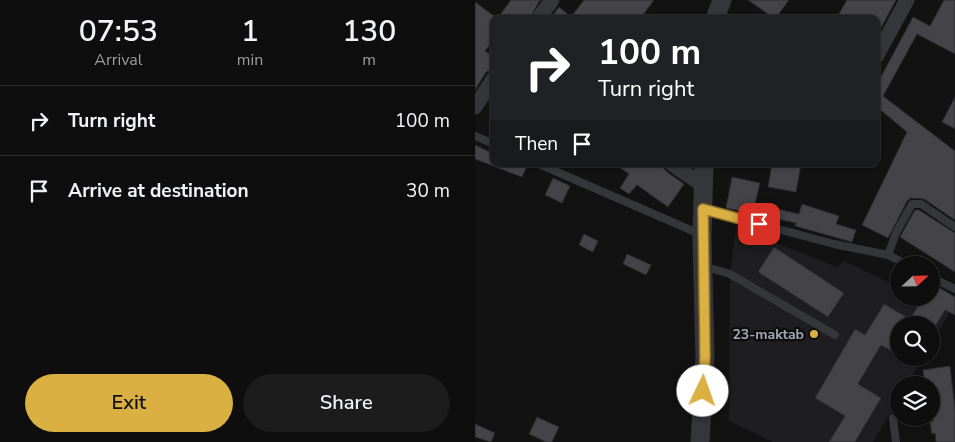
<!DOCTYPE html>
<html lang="en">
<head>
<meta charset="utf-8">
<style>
	:root { --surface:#0e0e0e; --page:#1c1c1c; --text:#f1f3f6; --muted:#9b9c9e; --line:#2e2e2e; --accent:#dab043 }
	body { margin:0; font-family:"Nunito Sans",sans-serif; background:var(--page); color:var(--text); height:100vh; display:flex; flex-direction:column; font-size:19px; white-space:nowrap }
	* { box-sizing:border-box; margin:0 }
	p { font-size:16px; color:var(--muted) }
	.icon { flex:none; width:28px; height:28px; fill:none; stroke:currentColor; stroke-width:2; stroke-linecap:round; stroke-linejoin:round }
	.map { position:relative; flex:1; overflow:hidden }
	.panel { display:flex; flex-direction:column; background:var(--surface); width:475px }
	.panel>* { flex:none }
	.guide { position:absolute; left:15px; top:15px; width:390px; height:152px; border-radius:10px; box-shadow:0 1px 4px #0004,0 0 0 1px var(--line); background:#202124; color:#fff; overflow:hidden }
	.needle { width:32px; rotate:68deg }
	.tools { position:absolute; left:415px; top:256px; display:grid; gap:10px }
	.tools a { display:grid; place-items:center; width:50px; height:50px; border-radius:50%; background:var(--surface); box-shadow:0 1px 4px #0004,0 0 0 1px var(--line); font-size:25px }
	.pin { position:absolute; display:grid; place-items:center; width:42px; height:42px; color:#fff; margin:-21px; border-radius:10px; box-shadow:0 2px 8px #0006 }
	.me { position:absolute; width:55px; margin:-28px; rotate:3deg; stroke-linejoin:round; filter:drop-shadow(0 0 4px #0008) }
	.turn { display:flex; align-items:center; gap:18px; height:105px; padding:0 25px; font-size:22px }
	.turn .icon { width:65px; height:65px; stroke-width:2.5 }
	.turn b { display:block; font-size:35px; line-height:42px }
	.then { display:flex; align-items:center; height:48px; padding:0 25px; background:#0003; gap:10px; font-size:19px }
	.eta { display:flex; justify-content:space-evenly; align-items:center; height:85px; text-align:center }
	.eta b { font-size:30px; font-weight:600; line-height:35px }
	.primary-button { display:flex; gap:10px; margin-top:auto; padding:10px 25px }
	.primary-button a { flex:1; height:58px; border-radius:30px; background:var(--accent); color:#111; font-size:20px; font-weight:600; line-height:58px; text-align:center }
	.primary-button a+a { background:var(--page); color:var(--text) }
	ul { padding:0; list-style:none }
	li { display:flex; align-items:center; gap:15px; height:70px; padding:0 25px; border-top:1px solid var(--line) }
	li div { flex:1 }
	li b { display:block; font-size:19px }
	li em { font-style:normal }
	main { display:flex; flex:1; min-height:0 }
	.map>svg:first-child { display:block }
	.built { fill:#1e1e20 }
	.building { fill:#444448; stroke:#2c2c2f }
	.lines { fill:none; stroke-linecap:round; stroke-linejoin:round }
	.service { stroke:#35363a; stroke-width:8 }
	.minor { stroke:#35363a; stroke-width:15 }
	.tertiary { stroke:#35363a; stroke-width:19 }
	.route-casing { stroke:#8e722c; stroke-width:12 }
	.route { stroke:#dab043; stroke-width:9 }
	.poi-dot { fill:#dab043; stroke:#0d0d0e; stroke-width:2 }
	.labels { text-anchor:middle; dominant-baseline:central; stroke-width:4.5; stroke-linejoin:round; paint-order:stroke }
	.poi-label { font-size:14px; font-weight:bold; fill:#a5a8b2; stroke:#0d0d0e; text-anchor:end }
</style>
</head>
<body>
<main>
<section class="panel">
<div class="eta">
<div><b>07:53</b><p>Arrival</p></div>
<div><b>1</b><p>min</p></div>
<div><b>130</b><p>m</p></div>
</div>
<ul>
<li><svg class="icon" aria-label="right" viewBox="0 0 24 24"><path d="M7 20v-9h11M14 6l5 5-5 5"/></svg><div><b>Turn right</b></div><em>100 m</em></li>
<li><svg class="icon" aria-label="arrive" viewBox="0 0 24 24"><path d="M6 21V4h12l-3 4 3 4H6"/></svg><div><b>Arrive at destination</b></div><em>30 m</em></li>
</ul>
<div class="primary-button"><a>Exit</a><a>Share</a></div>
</section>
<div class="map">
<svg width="480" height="442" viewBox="0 0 480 442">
	<rect width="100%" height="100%" fill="#121213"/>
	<path class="built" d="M261 227 362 267 369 261 424 287V298H446L475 312 456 343V325H424V358H448L431 385H424V398L398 442H298L254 421 255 274Z"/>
	<g class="building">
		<path d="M36 0H65L54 19H22Z"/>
		<path d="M109 0H179L165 19H75L84 7 96 17Z"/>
		<path d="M273 0H314L300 19Z"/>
		<path d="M372 0H421L401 37V19H361Z"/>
		<path d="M469 0H480V54L442 34 408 96 480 151V220L449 199 436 198 432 201 413 238 387 225 432 132 402 107 401 109V86L438 17 455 26Z"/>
		<path d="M0 2 19 16V39L10 51 19 57V69L11 72 0 90Z"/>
		<path d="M480 97V129L467 122Z"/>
		<path d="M0 145 19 154V164H53L47 177 0 159Z"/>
		<path d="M140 164H185L192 172 209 184 193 207 162 185 154 194 145 188 154 174Z"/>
		<path d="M297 164H326L321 192 293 187Z"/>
		<path d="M257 177 285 183 280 204 324 214 327 204 364 216 361 224 381 230 377 242 320 226 321 223 251 208Z"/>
		<path d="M78 178 95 186 87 203 70 195Z"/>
		<path d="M440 210H444L480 233V272L425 237Z"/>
		<path d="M109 234 123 241 118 252 104 245Z"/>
		<path d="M299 247 369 293 353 317 283 272Z"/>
		<path d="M152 254 176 265 171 275 148 264Z"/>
		<path d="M456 283 480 297V315L470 310 461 325H424V355L406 345 383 384 406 398 380 442H354L370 416 340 398 380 329 390 335 409 304 435 319 448 298H456Z"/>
		<path d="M475 366 480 409V442H461L460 433 457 434 455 422 458 421 456 385H450L448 370Z"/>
		<path d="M62 417 84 427 77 442H71L54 434Z"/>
		<path d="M0 424 20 433 16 442 0 437Z"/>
	</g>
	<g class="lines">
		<g class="service">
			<path d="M0 136 19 144"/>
			<path d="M64 164 227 235"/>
			<path d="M228 209 359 244 413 255 433 265"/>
			<path d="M413 255 421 233 437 204H446L480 227"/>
			<path d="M228 266 255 274 360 335"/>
			<path d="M456 277 480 289"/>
			<path d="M418 418 421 442"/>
		</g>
		<g class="minor">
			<path d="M63 19 77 0"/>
			<path d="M401 57 432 0"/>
			<path d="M0 107 19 78"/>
			<path d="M197 164 229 186"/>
		</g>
		<g class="tertiary">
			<path d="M240 19 247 0"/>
			<path d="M225 442 230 357 227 235 229 164"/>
		</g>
	</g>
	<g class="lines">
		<g class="route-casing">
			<path id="route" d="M228 391 230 357 228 209 284 224"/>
		</g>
		<use href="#route" class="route"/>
	</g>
	<circle class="poi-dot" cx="339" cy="334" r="5"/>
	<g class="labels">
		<g class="poi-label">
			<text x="329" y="334">23-maktab</text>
		</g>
	</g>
</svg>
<div class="tools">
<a><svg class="needle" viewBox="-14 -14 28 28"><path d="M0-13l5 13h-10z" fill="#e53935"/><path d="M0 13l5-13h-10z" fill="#9b9c9e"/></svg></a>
<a><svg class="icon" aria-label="search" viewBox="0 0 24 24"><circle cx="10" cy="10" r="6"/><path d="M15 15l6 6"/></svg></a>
<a><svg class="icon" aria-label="layers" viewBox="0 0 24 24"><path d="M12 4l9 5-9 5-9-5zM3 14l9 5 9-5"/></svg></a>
</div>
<div class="pin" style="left:284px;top:224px;background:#d93025"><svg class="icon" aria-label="arrive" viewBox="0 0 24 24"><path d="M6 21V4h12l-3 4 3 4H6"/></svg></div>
<svg class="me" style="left:228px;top:391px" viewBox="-20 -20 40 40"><circle r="19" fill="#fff"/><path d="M0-13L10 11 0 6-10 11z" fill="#dab043"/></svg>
<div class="guide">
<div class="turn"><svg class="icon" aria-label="right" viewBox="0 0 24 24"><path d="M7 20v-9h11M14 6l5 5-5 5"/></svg><div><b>100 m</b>Turn right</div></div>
<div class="then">Then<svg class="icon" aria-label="arrive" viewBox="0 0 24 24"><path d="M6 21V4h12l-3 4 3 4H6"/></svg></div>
</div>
</div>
</main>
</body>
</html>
